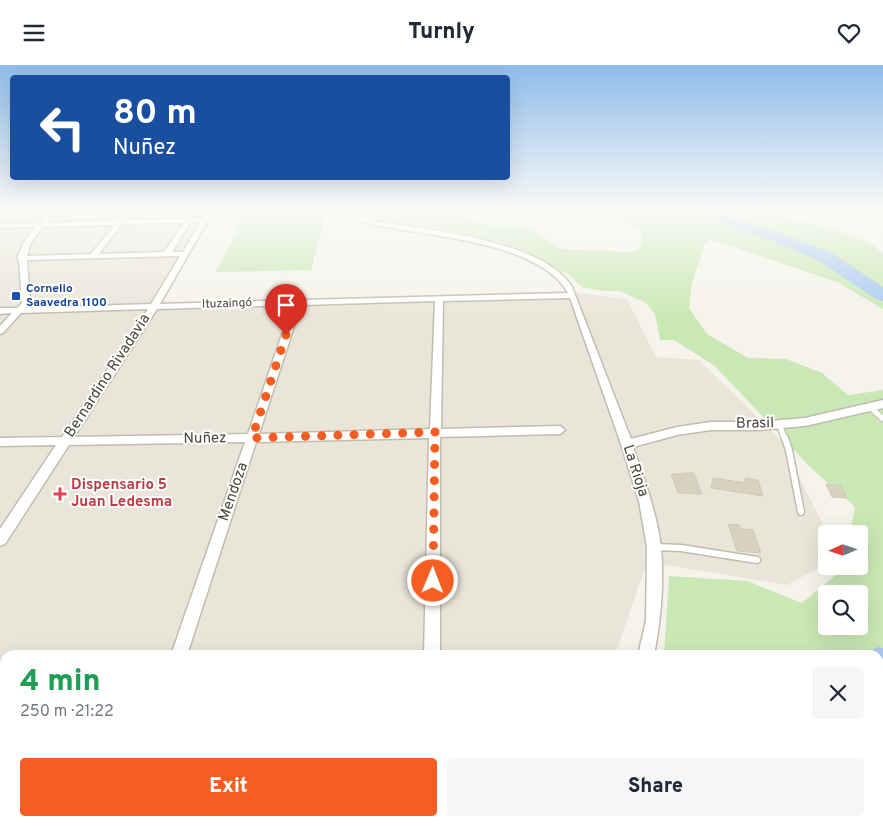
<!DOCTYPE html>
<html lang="en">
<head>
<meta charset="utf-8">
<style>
	:root { --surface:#fff; --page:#f6f6f7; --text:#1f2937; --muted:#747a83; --accent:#f65d20 }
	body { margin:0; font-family:Overpass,sans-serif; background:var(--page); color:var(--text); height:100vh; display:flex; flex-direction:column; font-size:19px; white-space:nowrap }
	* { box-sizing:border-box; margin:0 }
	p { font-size:16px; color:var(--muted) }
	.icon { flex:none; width:28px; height:28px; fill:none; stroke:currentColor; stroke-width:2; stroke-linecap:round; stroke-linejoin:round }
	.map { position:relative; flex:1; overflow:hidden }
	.side { position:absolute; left:0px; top:585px; width:884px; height:176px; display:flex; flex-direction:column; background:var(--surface); border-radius:15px 15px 0 0; box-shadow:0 5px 20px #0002 }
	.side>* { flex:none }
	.top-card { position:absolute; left:10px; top:10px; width:500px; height:105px; border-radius:5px; box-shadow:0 5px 20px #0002; background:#1a4fa0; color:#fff; overflow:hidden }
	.needle { width:32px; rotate:267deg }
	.buttons { position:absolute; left:818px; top:460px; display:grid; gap:10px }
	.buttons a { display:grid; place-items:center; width:50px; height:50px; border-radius:5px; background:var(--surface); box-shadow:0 5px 20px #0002; font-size:25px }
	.pin { position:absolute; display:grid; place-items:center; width:42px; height:42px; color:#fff; margin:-51px -21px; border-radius:50% 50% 50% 0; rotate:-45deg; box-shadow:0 0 5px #0007 }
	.pin .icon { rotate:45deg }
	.me { position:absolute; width:55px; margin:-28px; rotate:1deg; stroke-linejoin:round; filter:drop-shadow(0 0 4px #0008) }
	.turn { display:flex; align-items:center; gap:18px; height:105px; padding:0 20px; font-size:22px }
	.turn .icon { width:65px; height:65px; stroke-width:2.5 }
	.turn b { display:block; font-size:35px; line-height:42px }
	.round { display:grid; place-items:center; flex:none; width:52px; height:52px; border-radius:5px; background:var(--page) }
	.head { display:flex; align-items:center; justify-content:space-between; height:85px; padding:0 20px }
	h1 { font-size:30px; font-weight:800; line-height:38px; color:#1e9e55 }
	.action { display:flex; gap:10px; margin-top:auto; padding:10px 20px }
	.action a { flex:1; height:58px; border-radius:5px; background:var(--accent); color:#fff; font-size:20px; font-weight:800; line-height:58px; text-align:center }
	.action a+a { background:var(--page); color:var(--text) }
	header { display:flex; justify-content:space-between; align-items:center; height:65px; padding:0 20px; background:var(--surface); font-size:22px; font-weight:800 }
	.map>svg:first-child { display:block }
	.residential { fill:#e9e6d9 }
	.green { fill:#cae8b5; fill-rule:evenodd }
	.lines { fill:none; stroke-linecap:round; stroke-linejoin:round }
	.river { fill:#a9c9f0; fill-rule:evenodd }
	.building { fill:#d7d1c0; stroke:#d1cab3 }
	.lane-far1-casing { stroke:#c1bcad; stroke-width:7 }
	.lane-casing { stroke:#c1bcad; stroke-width:9 }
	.street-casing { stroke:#c1bcad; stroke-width:3 }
	.lane-far1 { stroke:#fff; stroke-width:5 }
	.lane { stroke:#fff; stroke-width:6 }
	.street { fill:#fff; fill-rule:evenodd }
	.route { stroke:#f65d20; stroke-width:9; stroke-dasharray:0 16.2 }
	.transit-dot { fill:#1a4fb4; stroke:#fff; stroke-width:2 }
	.health-dot { fill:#e0444e; stroke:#fff; stroke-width:2 }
	.labels { text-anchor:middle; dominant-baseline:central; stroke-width:4; stroke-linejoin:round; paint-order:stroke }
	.far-transit-label { font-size:12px; font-weight:bold; fill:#164399; stroke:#fff; text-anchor:start }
	.far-street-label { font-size:12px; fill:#494538; stroke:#fff }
	.street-label { font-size:15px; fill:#494538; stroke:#fff }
	.health-label { font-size:15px; font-weight:bold; fill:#be3a42; stroke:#fff; text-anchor:start }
</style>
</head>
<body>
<header><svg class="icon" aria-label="menu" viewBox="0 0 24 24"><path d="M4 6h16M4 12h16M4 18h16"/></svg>Turnly<svg class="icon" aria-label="heart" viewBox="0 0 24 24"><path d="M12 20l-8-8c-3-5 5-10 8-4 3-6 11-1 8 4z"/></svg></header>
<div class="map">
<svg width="883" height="761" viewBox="0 0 883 761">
	<rect width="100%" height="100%" fill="#f5f3eb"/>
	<path class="residential" d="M0 145H207L151 239 566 226 627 234 656 292 699 295 780 374 828 469 826 499 787 520 647 497 615 590H5V756H517L513 761H0Z"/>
	<g class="green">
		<path d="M248 145H327L311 205 216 207Z"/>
		<path d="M375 145H449L487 160 525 161 561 184 631 187 639 183 642 176 640 165 600 145H785V153C818 161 856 166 883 188V244L839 218 720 177 710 175 705 179 692 218 689 243 707 269 748 293 786 294 822 308 848 330 883 325V656H879V590H664L669 511 747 516 802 538 842 505 843 501H859V469H850L855 442 810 402 715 301 674 275H660L655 249 646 238 620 226H603L582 222 569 210 527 187 502 177 438 163 376 154ZM826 529H859V561H826Z"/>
		<path d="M580 756H809L807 761H577Z"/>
	</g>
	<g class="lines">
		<g class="river">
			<path d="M692 145H712L830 187 883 222V236L876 234 818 195 752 168 694 148Z"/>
			<path d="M879 582 883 583V617L879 616V590H865L867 587Z"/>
			<path d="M607 756H651L649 761H605Z"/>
		</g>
	</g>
	<g class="building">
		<path d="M682 408H694L702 429 678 428 671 409H682Z"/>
		<path d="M713 413 746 418 745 413 758 415 763 431 711 423Z"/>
		<path d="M826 419 841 421 847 433 832 432Z"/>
		<path d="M728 459 739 460 741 464 753 465 761 488 737 486Z"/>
	</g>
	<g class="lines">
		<g class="lane-far1-casing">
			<g id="lane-far1">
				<path d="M870 342 883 354"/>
				<path d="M779 359 785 375"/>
			</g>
		</g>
		<g class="lane-casing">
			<g id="lane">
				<path d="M785 373 789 385 801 447"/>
				<path d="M655 482 681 483 757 495"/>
			</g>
		</g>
		<g class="street-casing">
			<g id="street">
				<path d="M0 145H5L0 148Z"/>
				<path d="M53 145H59L47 158 118 155 127 145H133L125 155 203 153 208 145H214L160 239 294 235 298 233 302 235 568 228C540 176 423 171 371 159L358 155 346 145C355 145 364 153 374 156 424 164 544 175 572 222L631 374 677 362 711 357H759L805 353 883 335V343L805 361 759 365H711L677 370 633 382C644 414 657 448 661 482 664 518 661 555 654 590H638L646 556 647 482 639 436 621 379 570 233 443 236 441 364 560 361 565 365 560 369 440 372V590H424L429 373 256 377 187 590H171L245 377 69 380 5 479 0 481V464L56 380 0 381V373L62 372 148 244 21 248 3 268 0 269V261L12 248 0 249V243H17L22 238 19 195 17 193 24 177 35 162 0 163V159L39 158ZM191 157H200L183 187H172ZM184 158 164 187 99 189 122 159ZM115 160 91 189 27 191 31 177 43 162ZM180 191 151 239 26 243 30 238 27 195ZM435 236 430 364 259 369 301 240ZM292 240 248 369 74 372 157 244Z"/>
				<path d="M113 756H131L129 761H111Z"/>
				<rect x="420" y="756" width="18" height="5"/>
				<path d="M548 756H568L566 761H546Z"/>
			</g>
		</g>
		<use href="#lane-far1" class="lane-far1"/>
		<use href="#lane" class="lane"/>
		<use href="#street" class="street"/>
	</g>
	<linearGradient id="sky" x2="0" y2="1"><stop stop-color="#8fbceb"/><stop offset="0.58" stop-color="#fafaf6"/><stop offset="1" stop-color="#fafaf6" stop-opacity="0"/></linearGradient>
	<rect width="883" height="251" fill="url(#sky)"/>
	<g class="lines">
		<path class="route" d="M286 270 252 373 435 367 433 516"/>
	</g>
	<rect class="transit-dot" x="11" y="226" width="10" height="10" rx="2.5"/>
	<path class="health-dot" d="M57.5 421.5h5v5h5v5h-5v5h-5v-5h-5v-5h5z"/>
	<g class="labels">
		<g class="far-transit-label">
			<text x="26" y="224">Cornelio<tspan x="26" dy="14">Saavedra 1100</tspan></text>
		</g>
		<g class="far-street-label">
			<text transform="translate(227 239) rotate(-2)">Ituzaingó</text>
		</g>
		<g class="street-label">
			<text transform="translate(108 311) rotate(-57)">Bernardino Rivadavia</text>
			<text transform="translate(755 359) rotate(-1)">Brasil</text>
			<text transform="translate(205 374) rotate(-1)">Nuñez</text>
			<text transform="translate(635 406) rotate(72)">La Rioja</text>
			<text transform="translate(234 427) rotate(-71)">Mendoza</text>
		</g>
		<g class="health-label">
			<text x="71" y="420">Dispensario 5<tspan x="71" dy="17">Juan Ledesma</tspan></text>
		</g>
	</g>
</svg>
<div class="buttons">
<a><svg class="needle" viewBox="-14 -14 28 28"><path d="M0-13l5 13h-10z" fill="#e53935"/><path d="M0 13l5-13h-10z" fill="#747a83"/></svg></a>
<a><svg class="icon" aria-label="search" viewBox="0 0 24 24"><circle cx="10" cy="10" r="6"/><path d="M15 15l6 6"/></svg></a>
</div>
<div class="pin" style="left:286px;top:270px;background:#d93025"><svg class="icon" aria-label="arrive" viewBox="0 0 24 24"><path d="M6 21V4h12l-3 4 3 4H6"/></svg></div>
<svg class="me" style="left:433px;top:516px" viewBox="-20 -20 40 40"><circle r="17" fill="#f65d20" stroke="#fff" stroke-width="3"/><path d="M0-11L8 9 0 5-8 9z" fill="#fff"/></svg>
<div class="top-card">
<div class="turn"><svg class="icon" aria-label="left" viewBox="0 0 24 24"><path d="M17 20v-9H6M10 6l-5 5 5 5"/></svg><div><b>80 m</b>Nuñez</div></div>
</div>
<section class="side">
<div class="head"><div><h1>4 min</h1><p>250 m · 21:22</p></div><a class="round"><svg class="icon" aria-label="close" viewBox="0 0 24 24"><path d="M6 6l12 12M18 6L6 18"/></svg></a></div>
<div class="action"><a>Exit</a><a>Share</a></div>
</section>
</div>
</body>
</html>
